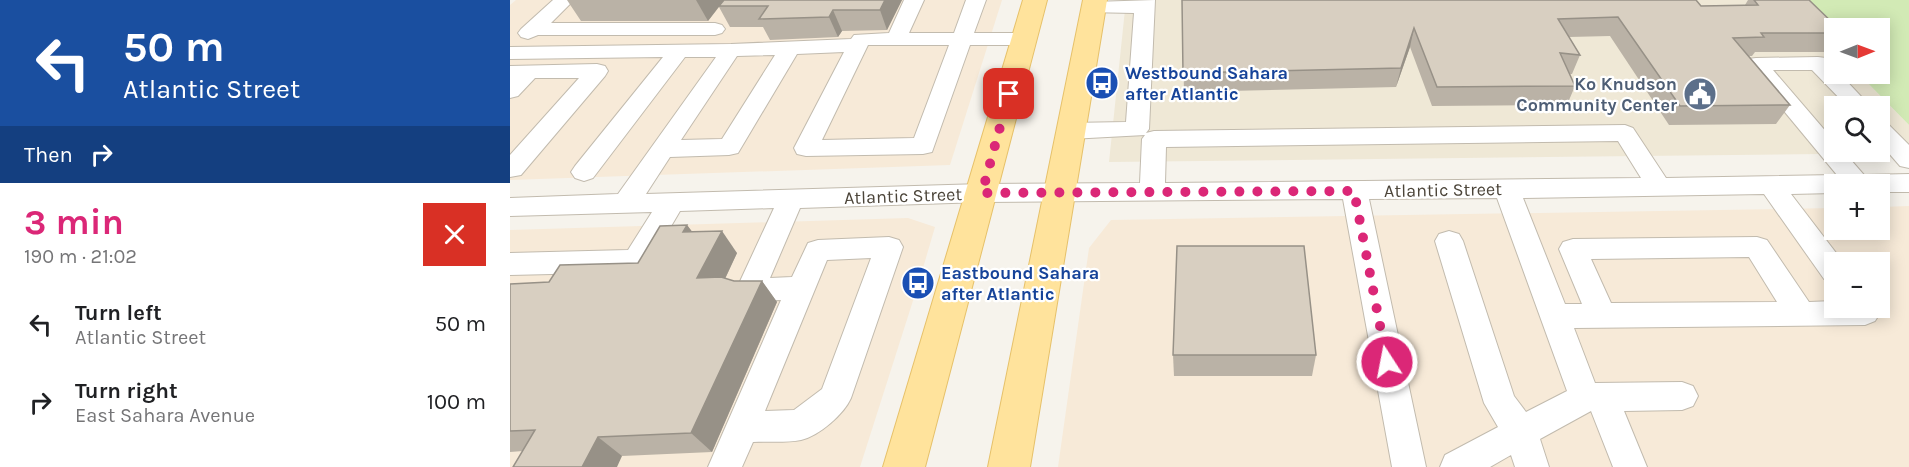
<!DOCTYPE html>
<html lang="en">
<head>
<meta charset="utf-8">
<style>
	:root { --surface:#fff; --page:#f6f6f6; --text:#202124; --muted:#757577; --accent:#db2777 }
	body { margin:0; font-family:Karla,sans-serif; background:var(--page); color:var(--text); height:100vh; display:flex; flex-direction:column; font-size:22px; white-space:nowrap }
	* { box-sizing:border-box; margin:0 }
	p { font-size:20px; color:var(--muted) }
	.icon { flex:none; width:33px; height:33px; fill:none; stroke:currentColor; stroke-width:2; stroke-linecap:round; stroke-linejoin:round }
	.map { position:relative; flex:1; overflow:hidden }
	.drawer { display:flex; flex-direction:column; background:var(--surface); width:510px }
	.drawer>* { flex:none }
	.banner { background:#1a4fa0; color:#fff; overflow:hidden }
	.needle { width:39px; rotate:89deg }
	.controls { position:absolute; left:1314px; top:18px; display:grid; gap:12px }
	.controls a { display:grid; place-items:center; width:66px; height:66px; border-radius:0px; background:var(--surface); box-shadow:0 3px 15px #0003; font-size:30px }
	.pin { position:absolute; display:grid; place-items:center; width:51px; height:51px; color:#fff; margin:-26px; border-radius:12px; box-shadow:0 3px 9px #0006 }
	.me { position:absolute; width:66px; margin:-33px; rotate:349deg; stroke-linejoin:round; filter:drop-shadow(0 0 4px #0008) }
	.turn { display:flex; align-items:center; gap:21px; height:126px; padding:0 24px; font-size:27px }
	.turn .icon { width:78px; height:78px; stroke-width:2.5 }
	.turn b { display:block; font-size:42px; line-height:51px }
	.then { display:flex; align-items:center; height:57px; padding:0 24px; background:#0003; gap:12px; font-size:22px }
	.round { display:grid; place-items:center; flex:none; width:63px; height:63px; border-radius:0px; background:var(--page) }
	.summary { display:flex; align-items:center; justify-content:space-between; height:102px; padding:0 24px }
	h1 { font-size:36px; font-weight:700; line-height:45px; color:var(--accent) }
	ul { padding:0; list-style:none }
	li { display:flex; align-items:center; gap:18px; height:78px; padding:0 24px }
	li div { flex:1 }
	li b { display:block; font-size:22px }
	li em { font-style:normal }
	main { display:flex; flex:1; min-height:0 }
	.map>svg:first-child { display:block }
	.commercial { fill:#f7ead8; fill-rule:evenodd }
	.education { fill:#efe8d6; fill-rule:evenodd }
	.green { fill:#d2eab5 }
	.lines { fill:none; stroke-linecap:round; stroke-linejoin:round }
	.minor-casing { stroke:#c2bbae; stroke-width:2 }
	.major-casing { stroke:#e6c16a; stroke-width:2 }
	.minor { fill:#fff; fill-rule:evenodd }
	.major { fill:#ffe39c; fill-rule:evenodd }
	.wall { fill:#bab2a6 }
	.shaded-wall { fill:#979187 }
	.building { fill:#d8cfc1; stroke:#979187; stroke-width:1.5 }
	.route { stroke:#db2777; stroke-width:10; stroke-dasharray:0 18 }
	.labels { text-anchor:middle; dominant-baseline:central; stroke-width:4.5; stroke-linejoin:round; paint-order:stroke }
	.transit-label { font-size:18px; font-weight:bold; fill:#164399; stroke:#fff; text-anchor:start }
	.service-label { font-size:18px; font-weight:bold; fill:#4e5e75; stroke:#fff; text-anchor:end }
	.street-label { font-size:18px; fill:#4b4439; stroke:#fff }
</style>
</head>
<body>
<main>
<section class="drawer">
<div class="banner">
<div class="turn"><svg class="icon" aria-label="left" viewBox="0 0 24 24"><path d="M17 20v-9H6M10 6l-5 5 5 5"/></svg><div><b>50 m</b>Atlantic Street</div></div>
<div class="then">Then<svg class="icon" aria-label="right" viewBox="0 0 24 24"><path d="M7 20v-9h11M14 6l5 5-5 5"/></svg></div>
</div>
<div class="summary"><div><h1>3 min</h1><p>190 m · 21:02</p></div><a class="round" style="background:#d93025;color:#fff"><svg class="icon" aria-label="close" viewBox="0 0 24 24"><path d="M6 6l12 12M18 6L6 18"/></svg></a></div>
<ul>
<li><svg class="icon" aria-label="left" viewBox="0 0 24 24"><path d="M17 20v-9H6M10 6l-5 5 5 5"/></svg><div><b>Turn left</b><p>Atlantic Street</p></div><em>50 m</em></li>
<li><svg class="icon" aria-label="right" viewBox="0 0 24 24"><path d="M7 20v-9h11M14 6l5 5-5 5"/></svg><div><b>Turn right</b><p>East Sahara Avenue</p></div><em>100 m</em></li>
</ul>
</section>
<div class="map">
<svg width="1399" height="467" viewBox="0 0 1399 467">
	<rect width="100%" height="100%" fill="#f6f3ec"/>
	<g class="commercial">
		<path d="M6 0H492L440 165 0 180V5Z"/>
		<path d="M1399 206V467H548L579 248 601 220 1324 208V230H1370V207ZM1324 262H1370V308H1324Z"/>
		<path d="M398 218 425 227 408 285 350 467H0V230Z"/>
	</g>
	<path class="education" d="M616 0H1277L1324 49V74H1349L1399 125V153L599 162ZM1324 106H1370V152H1324Z"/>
	<path class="green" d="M1277 0H1399V125L1349 74H1370V28H1324V49Z"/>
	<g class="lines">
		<g class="minor-casing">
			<g id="minor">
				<path d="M43 0H64L41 23H205L212 25 215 29 212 33 205 35H28L18 39 11 37 8 33 11 29Z"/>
				<path d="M394 0H414L399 33H444L456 0H476L464 33H514L521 35 524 39 521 43 514 45H460L422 152 413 154 296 156 287 154 284 148 334 52 287 54 228 153 219 155 160 157 136 194 472 184 630 183 632 139 635 135 560 139 552 136 548 131 552 126 560 123 616 122 624 13 576 12 573 8 576 4 583 2 645 0 639 129 636 133 644 131 1115 125 1123 128 1156 178 1327 175 1235 64 1238 59 1246 58 1308 57 1316 58 1324 68V74H1330L1360 106H1337L1302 70H1263L1324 141V152H1334L1354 175 1399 174V192H1370V184H1324V193L1281 194 1333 262H1324V282L1314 279 1254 194 1013 198 1055 304H1072L1049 249 1053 242 1063 239 1247 237 1257 240 1299 302 1324 301V308H1367L1370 313 1365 321 1355 325 1064 328 1085 383 1172 382 1183 386 1188 396 1183 406 1172 410 1114 411 1137 467H1103L1081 411 1030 439 1039 467H1005L1001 455 980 467H930L935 455 988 427 974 403 925 241 929 234 939 231 949 234 953 241 1004 396 1016 412 1057 391 987 198 859 199 916 467H882L833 199 472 202 290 208 260 278 282 277 298 243 308 240 379 237 389 240 393 247 341 398C334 414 309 436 291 440 276 443 258 441 243 442L232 467H198L271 300 240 301 230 298 226 290 264 208 170 211 136 269 126 272 0 275V253L118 250 142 212 0 216V198L108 194 206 57H175L83 178 74 181 65 178 61 172 65 166 153 57 0 59V47L221 44 341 39 344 35 379 33ZM358 45H439L404 138 312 140ZM265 55 212 139 171 140 227 56ZM1108 141 1131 178 655 183 656 147ZM1239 257 1267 302 1101 303 1081 259ZM361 258 312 389 284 410 255 411 317 260Z"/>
				<path d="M87 64 95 66 98 71 95 76 11 175 0 177V155L69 78H25L8 96 0 98V66Z"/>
				<path d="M1370 121 1378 124 1399 145V168L1390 166 1370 143Z"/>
			</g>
		</g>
		<g class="major-casing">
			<g id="major">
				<path d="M513 0H537L415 467H373Z"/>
				<path d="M573 0H597L520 467H478Z"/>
			</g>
		</g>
		<use href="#minor" class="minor"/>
		<use href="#major" class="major"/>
	</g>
	<g class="wall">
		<path d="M57 0H392L377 30 332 31 328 37 260 40 253 27H220L209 7 198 21H71Z"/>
		<path d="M672 0 1191 6 1235 5 1238 0H1299L1324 28V45L1319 52H1245L1242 56H1239L1280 105 1266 124 1159 125 1100 36 1059 37 1070 55 1062 74H1060L1065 86 1057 105 922 106 900 47 886 87 674 92Z"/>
		<path d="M177 225 182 232 227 253 215 279 224 281H252L267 302 202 452 112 456 13 451 0 452V284L39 282 128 263Z"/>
		<path d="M663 355H806L802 376H664Z"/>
	</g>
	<g class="shaded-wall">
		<path d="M186 0H214L198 21Z"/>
		<path d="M375 0H392L377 30 370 10Z"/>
		<path d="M323 10 332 31 328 37 319 17Z"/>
		<path d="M904 28 900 47 886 87 891 68Z"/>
		<path d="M177 225 194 247 173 232Z"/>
		<path d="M212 231 227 253 205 300 187 278Z"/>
		<path d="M252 281 267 302 202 452 181 433Z"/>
		<path d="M88 437 112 456 107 467H72Z"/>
	</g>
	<g class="building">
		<path d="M214 0H375L370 10H323L319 17 249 19 258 6H209Z"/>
		<path d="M672 0H1186L1191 6 1248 5 1244 0H1299L1328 28H1324V33H1251L1254 37 1223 38 1280 105 1170 106 1108 17 1048 19 1070 55 1050 53 1065 86 927 87 904 28 891 68 673 73Z"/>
		<path d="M177 225 173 232 212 231 187 278 211 277 224 281H252L181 433 88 437 72 467H3L25 430 0 431V284L39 282 50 265 128 263 150 226Z"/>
		<path d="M667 246H794L806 355H663Z"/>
	</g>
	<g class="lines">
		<path class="route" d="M499 94 472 193 844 191 877 362"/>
	</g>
	<defs>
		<g id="bus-disc" transform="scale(1.725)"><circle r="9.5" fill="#1a4fb4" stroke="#fff"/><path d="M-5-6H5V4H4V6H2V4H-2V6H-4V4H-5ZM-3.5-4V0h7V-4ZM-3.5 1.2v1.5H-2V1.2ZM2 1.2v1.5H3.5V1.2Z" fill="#fff"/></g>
		<g id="civic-disc" transform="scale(1.725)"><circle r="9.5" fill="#5c6f8a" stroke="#fff"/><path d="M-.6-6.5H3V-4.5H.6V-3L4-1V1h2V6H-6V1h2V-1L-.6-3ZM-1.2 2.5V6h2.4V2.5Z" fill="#fff"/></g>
	</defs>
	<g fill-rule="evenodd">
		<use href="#bus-disc" x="592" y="83"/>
		<use href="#civic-disc" x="1190" y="94"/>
		<use href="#bus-disc" x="408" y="283"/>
	</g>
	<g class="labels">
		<g class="transit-label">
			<text x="615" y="73">Westbound Sahara<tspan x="615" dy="21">after Atlantic</tspan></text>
			<text x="431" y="273">Eastbound Sahara<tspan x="431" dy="21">after Atlantic</tspan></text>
		</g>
		<g class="service-label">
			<text x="1167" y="84">Ko Knudson<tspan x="1167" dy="21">Community Center</tspan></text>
		</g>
		<g class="street-label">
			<text transform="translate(933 190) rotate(-1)">Atlantic Street</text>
			<text transform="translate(393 196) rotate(-2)">Atlantic Street</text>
		</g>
	</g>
</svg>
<div class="controls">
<a><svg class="needle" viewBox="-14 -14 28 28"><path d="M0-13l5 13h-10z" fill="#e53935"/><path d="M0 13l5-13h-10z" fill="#757577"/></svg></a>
<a><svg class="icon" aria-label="search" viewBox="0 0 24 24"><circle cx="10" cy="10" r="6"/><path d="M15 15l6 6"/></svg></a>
<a>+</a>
<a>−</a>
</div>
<div class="pin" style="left:499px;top:94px;background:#d93025"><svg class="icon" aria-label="arrive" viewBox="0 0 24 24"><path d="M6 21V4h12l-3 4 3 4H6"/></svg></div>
<svg class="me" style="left:877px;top:362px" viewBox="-20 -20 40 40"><circle r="17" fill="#db2777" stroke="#fff" stroke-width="3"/><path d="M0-11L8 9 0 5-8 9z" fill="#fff"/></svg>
</div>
</main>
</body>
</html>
